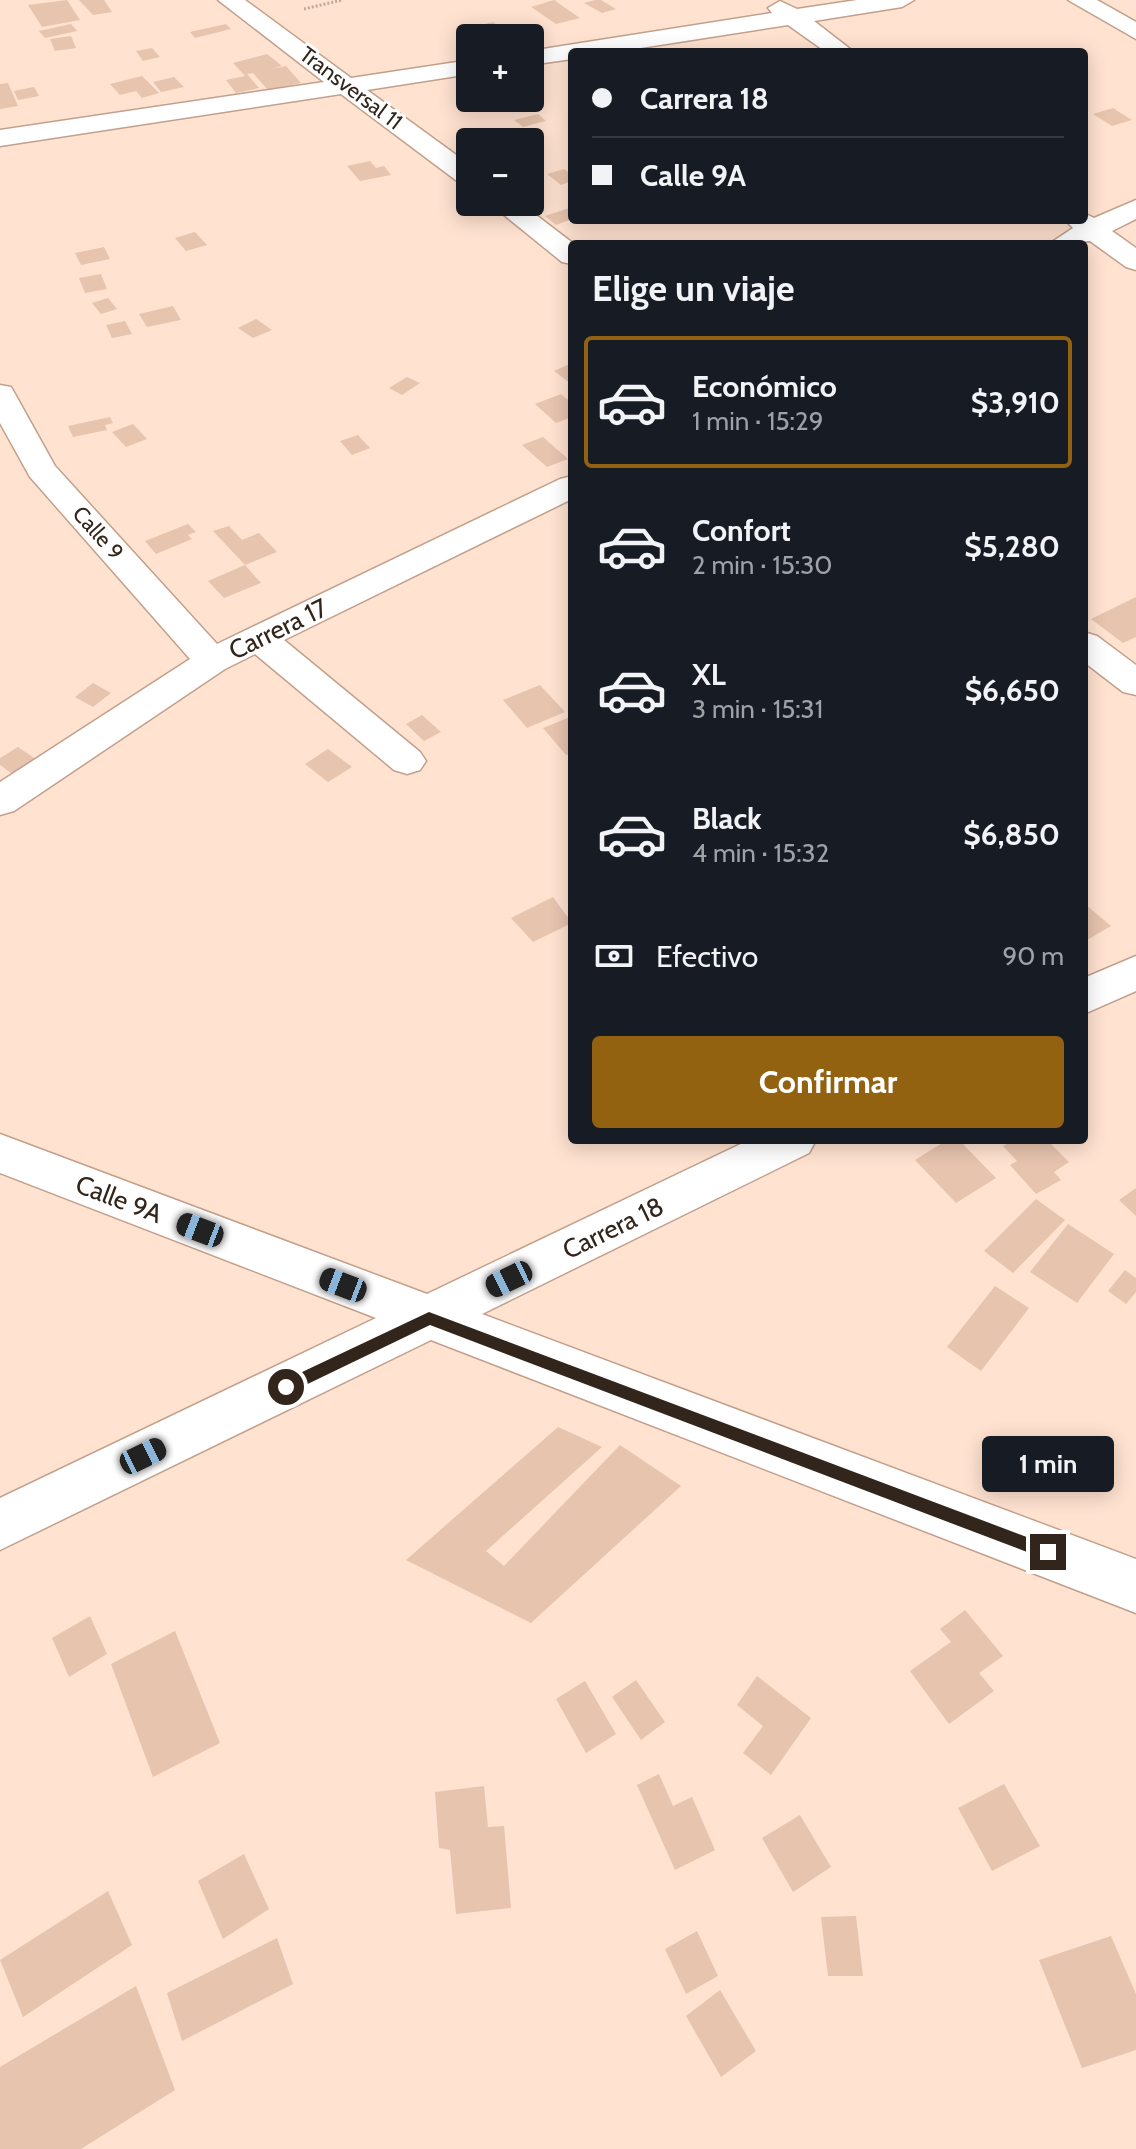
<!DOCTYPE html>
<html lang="es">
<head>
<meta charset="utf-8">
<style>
  :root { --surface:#171b24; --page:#242831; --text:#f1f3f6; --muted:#9ea1a6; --line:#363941; --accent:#926211 }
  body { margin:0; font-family:Cabin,sans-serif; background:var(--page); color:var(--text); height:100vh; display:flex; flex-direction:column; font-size:30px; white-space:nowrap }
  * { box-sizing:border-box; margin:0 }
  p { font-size:26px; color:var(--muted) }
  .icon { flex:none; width:44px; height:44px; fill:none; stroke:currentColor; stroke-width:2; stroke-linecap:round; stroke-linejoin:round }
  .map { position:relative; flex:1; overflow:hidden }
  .side { position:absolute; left:568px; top:240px; width:520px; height:904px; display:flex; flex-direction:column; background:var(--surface); border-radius:8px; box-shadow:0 4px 20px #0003 }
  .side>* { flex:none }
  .banner { position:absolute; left:568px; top:48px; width:520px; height:176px; border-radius:8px; box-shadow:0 4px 20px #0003; display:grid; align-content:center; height:176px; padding:0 24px; background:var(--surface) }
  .controls { position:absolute; left:456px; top:24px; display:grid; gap:16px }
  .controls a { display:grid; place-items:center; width:88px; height:88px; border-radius:8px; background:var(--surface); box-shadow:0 4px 20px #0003; font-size:40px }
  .end { position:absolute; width:36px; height:36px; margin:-18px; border:10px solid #32251c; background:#fff; box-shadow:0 0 0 4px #fff }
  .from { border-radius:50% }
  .bubble { position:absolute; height:56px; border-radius:8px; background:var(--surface); box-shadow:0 4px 20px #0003; font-size:26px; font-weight:800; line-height:56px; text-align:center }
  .car { position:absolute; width:24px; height:48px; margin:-24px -12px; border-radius:10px; box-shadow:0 0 6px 2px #0007; background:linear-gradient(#222 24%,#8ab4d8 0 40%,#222 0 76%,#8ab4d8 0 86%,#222 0) }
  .banner b { display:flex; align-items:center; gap:28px; height:76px; font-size:30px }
  .banner b+b { border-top:2px solid var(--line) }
  .banner i { width:20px; height:20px; background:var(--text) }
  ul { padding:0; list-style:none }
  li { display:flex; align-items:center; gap:24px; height:132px; margin:0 16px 12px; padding:0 8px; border:4px solid transparent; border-radius:8px }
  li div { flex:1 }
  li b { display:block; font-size:30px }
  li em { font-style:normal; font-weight:800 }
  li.on { border-color:var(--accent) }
  li>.icon { width:72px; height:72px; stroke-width:1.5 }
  h2 { padding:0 24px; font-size:36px; line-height:96px }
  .pay { display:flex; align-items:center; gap:20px; height:88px; padding:0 24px; font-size:30px }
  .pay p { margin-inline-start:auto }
  .action { display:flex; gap:16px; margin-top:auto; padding:16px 24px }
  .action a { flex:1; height:92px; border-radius:8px; background:var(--accent); color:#fff; font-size:32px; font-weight:800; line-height:92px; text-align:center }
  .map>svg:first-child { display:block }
  .building { fill:#e7c4ae }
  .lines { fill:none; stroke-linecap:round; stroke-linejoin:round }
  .minor-casing { stroke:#c2a08b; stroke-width:3 }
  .path { stroke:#c0a899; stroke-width:3; stroke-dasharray:2 2; stroke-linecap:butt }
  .minor { fill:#fff; fill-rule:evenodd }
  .route { fill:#32251c }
  .labels { text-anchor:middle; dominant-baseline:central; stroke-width:6; stroke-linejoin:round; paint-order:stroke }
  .far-street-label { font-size:22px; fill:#32251c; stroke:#fff }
  .street-label { font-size:26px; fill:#32251c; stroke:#fff }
</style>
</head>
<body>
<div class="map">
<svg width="1136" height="2149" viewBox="0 0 1136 2149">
  <rect width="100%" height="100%" fill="#ffe2d0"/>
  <path class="building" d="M67 0 80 20 42 27 28 5Z
    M79 0H104L112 12 93 15Z
    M554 0 580 18 556 24 531 7Z
    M595 0H601L616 9 602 13 584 3Z
    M493 22 509 33 494 37 477 26Z
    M71 24 77 31 45 38 39 31Z
    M226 24 231 29 195 38 190 32Z
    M71 36 76 48 55 51 50 39Z
    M152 48 160 57 143 61 136 51Z
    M267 54 282 66 268 70 286 66 301 83 268 90 253 73 247 74 259 88 236 93 226 80 245 76 233 63Z
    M142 76 159 93 142 98 136 91 120 95 110 84Z
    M174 77 184 87 161 92 153 82Z
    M8 83 18 106 0 109V84Z
    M34 87 39 96 18 100 14 91Z
    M1113 108 1132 120 1112 126 1093 114Z
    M538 114 546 121 523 127 514 120Z
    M370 161 376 168 384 166 391 175 360 181 347 166Z
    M564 169 572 175V181L561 185 547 174Z
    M572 207V219L556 225 545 216Z
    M195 232 207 245 186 251 175 238Z
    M104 247 110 259 81 265 75 253Z
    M101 274 107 289 85 293 79 278Z
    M108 298 117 309 101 314 92 303Z
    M173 306 181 320 147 327 139 314Z
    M256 319 272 330 253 338 238 328Z
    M125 321 132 334 112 338 106 325Z
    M572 363V382L570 383 554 371Z
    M407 377 420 383 402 395 389 388Z
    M561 394 572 403V417L556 423 535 404Z
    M110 417 113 423 105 425 107 430 73 437 68 426Z
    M133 424 147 439 126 447 112 432Z
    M358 435 370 448 352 455 340 441Z
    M543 437 568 459 547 467 522 445Z
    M188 524 196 532 188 535 192 539 156 554 145 541Z
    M229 526 242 540 259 533 277 552 245 565 213 531Z
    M245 565 261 583 224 598 208 581Z
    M1136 597V637L1123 643 1091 619Z
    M93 683 111 693 93 707 75 697Z
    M540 685 565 712 527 728 503 700Z
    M422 715 441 732 424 741 406 724Z
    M570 717 572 753 566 755 543 728Z
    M18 747 37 760 14 775 0 765V758Z
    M328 749 352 767 328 782 305 764Z
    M553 897 572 923 533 942 511 918Z
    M1084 903 1111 926 1087 940 1084 937Z
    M947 1140H959L996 1178 956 1203 915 1160Z
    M1014 1140H1047L1069 1162 1054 1172 1061 1180 1036 1194 1010 1165 1017 1161 1003 1146Z
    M1136 1188V1216L1119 1200Z
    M1036 1199 1065 1220 1013 1273 984 1251Z
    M1068 1224 1114 1254 1077 1303 1030 1272Z
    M1125 1270 1136 1278V1292L1126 1304 1108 1291Z
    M995 1286 1029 1308 981 1371 947 1347Z
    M558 1427 602 1447 486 1551 504 1566 620 1445 681 1486 531 1623 406 1560Z
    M965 1610 1003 1656 979 1673 994 1691 949 1724 910 1671 951 1642 940 1629Z
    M90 1616 107 1654 69 1677 52 1638Z
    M175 1631 220 1743 153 1777 111 1664Z
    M757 1676 811 1718 771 1775 743 1753 763 1726 737 1705Z
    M636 1680 665 1722 641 1740 612 1697Z
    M585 1681 616 1734 586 1753 556 1699Z
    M659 1774 673 1806 692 1797 715 1850 675 1870 637 1785Z
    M1004 1784 1040 1846 992 1871 958 1808Z
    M484 1786 488 1827 504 1826 511 1908 456 1914 450 1850 439 1848 435 1792Z
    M800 1815 831 1867 793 1892 762 1838Z
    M244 1854 269 1909 223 1939 198 1881Z
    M108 1891 132 1945 23 2017 0 1960Z
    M856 1916 863 1976H828L821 1917Z
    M697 1931 718 1976 686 1994 665 1949Z
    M1111 1936 1136 1994V2050L1082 2068 1039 1960Z
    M277 1938 293 1984 182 2041 167 1993Z
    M136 1986 175 2090 81 2149H0V2067Z
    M720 1990 756 2051 721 2077 686 2016Z"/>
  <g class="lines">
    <g class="minor-casing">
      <path id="minor" d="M218 0H245L351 78 470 60V74L367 90 470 165V186L461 184 341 94 0 146V130L324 82Z
        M857 0H914L902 7 814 21 854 52H826L788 25 615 52H572V59L530 65V51L772 13 768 8 780 1 797 9Z
        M1068 0H1097L1136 22V39Z
        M1136 200V219L1112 231 1136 248V270L1126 267 1090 241 1049 244 1073 228 1065 220H1084V213L1094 218Z
        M488 202H519L574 244 572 264 562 262Z
        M0 385 11 387 15 394 55 466 217 644 560 479 572 476V499L284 640 420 752 426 761 420 770 407 774 394 770 255 654 225 669 14 811 0 815V782L190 659 30 477 0 423Z
        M1084 632 1097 636 1136 665V695L1123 692 1084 662Z
        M1136 956V991L1084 1014V978Z
        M0 1134 427 1294 749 1140H816L809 1153 482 1314 1136 1559V1613L431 1340 0 1550V1498L376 1318 0 1173Z"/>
    </g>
    <path class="path" d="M304 9 342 0"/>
    <use href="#minor" class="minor"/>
  </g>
  <path class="route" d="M429 1312 1048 1545 1055 1552 1048 1560 430 1325 291 1392H281V1382Z"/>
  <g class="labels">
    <g class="far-street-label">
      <text transform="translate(351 88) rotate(37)">Transversal 11</text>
      <text transform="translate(98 533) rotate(48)">Calle 9</text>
    </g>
    <g class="street-label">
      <text transform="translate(278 629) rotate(-26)">Carrera 17</text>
      <text transform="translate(119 1199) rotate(21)">Calle 9A</text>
      <text transform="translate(613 1228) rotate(-26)">Carrera 18</text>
    </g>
  </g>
</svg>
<div class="controls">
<a>+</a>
<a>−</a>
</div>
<i class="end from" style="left:286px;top:1387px"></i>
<i class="end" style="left:1048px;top:1552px"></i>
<div class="bubble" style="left:982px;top:1436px;width:132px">1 min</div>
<i class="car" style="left:200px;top:1230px;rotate:291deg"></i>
<i class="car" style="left:509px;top:1279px;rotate:244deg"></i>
<i class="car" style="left:343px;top:1285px;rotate:291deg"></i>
<i class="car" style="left:143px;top:1456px;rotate:64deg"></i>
<div class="banner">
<b><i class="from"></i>Carrera 18</b>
<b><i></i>Calle 9A</b>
</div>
<section class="side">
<h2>Elige un viaje</h2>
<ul>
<li class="on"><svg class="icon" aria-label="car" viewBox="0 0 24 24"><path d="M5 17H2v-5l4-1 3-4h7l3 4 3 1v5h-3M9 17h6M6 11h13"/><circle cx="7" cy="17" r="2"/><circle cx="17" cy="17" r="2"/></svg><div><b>Económico</b><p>1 min · 15:29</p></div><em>$3,910</em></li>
<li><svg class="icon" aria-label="car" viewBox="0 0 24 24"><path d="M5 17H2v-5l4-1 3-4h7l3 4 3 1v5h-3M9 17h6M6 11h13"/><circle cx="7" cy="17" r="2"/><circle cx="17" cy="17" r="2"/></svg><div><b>Confort</b><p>2 min · 15:30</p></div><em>$5,280</em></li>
<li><svg class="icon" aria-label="car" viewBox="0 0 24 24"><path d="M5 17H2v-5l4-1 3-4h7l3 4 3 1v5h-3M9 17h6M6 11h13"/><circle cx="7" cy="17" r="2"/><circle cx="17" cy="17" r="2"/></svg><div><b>XL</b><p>3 min · 15:31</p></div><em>$6,650</em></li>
<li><svg class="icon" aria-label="car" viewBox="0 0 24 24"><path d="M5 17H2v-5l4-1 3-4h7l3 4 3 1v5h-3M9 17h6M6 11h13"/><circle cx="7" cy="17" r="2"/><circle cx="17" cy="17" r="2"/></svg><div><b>Black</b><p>4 min · 15:32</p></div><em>$6,850</em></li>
</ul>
<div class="pay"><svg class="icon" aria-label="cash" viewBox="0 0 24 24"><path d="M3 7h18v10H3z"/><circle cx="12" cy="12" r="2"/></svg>Efectivo<p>90 m</p></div>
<div class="action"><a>Confirmar</a></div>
</section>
</div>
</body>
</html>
